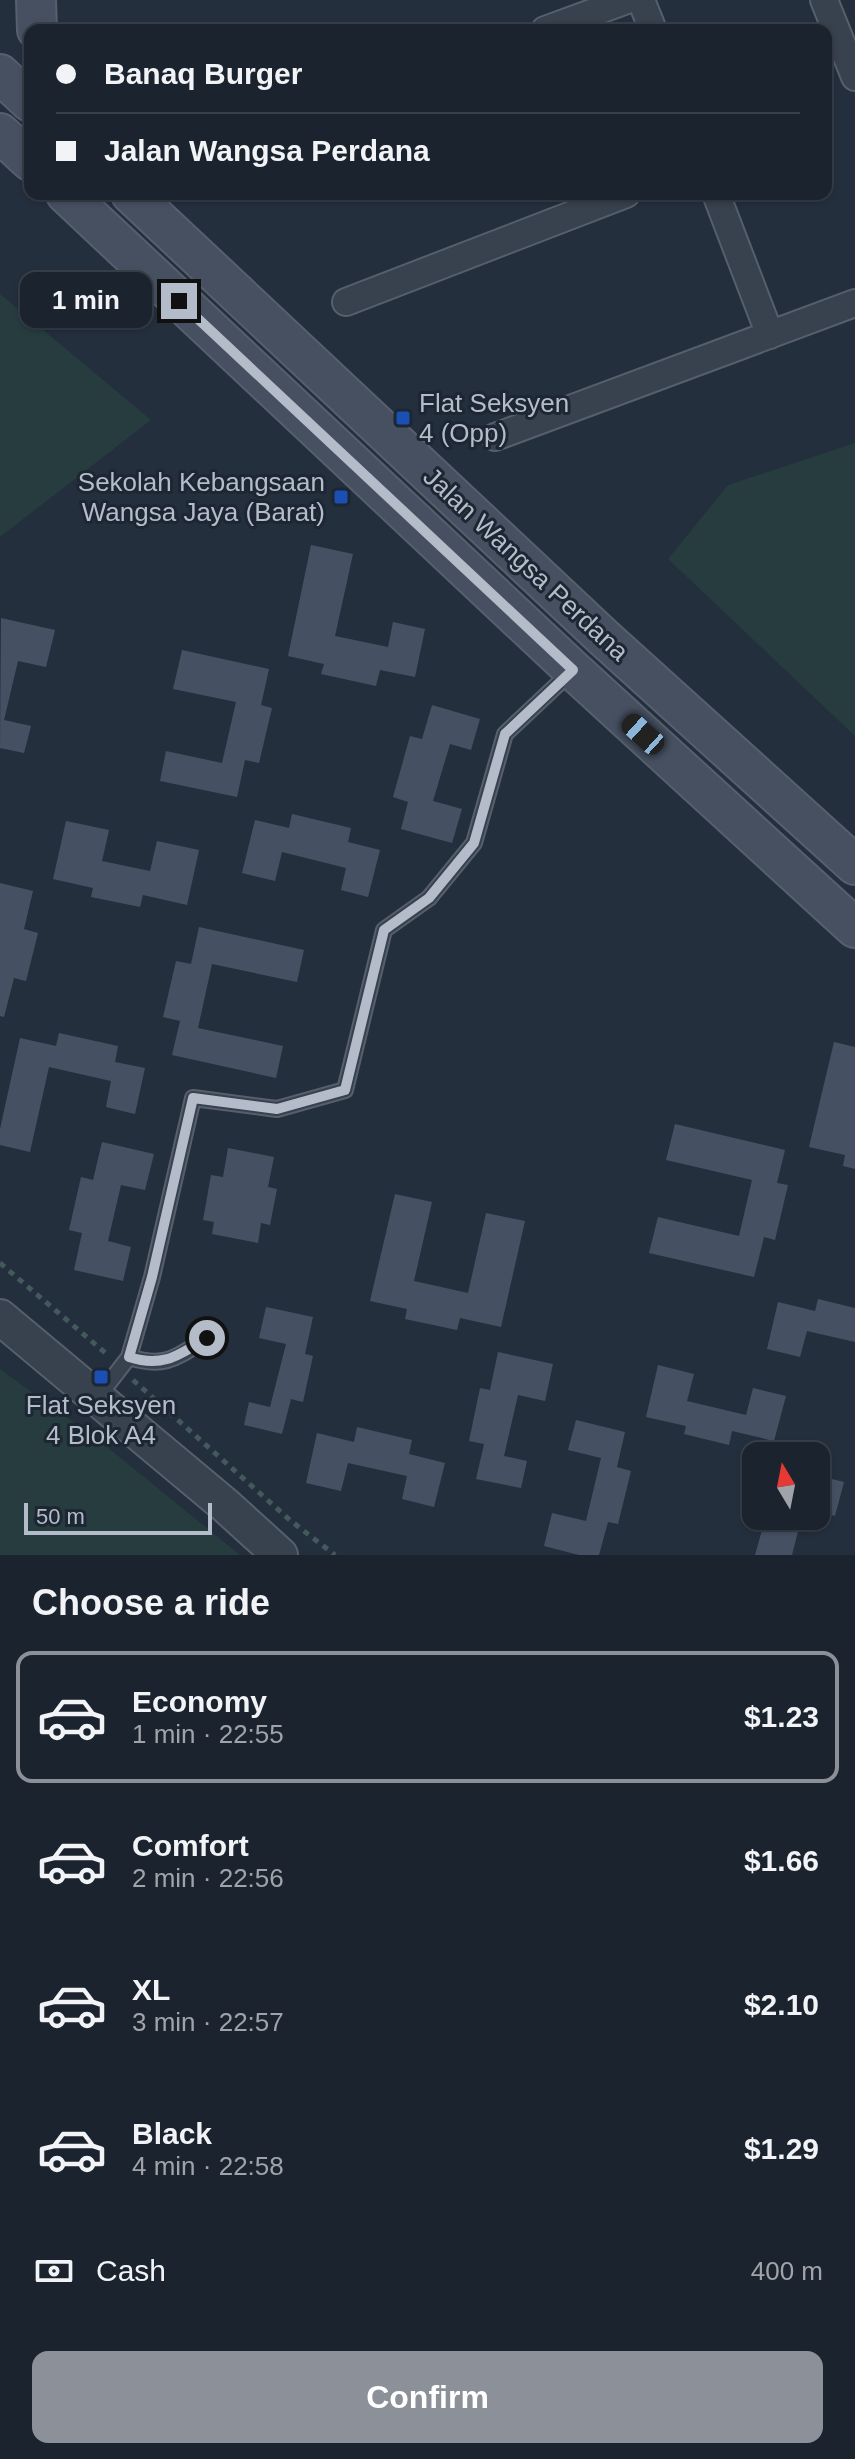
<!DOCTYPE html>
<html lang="en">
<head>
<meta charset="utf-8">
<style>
  :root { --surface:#1b232e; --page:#282f3a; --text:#f1f3f6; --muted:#a0a4aa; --line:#39404a; --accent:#8c9099 }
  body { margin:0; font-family:Helvetica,sans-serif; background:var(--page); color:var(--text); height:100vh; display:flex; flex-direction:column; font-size:30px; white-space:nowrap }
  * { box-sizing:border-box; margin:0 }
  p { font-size:26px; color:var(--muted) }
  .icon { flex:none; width:44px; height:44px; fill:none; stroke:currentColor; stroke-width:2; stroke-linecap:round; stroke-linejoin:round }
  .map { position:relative; height:1555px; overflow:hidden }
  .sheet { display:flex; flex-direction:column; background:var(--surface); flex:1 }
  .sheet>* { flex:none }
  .guide { position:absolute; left:24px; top:24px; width:808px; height:176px; border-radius:16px; box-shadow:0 2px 6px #0004,0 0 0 2px var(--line); display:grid; align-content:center; height:176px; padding:0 32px; background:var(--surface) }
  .needle { width:52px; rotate:350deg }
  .fabs { position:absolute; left:742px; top:1442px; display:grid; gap:16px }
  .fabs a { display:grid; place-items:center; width:88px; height:88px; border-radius:16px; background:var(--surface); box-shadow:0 2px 6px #0004,0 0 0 2px var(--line); font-size:40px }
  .scale { position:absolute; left:24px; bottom:20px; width:188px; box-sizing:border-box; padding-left:8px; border:4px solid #b4bcc9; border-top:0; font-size:22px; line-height:28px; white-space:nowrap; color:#b4bcc9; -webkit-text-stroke:6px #1d2633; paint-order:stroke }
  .end { position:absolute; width:36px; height:36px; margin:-18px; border:10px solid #b4bcc9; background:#111; box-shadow:0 0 0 4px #111 }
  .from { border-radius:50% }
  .bubble { position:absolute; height:56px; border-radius:16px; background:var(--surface); box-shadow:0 2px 6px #0004,0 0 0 2px var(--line); font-size:26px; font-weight:700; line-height:56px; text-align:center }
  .car { position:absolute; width:24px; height:48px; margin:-24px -12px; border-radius:10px; box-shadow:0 0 6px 2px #0007; background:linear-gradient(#222 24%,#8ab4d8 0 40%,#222 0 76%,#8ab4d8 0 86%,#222 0) }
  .guide b { display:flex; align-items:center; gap:28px; height:76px; font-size:30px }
  .guide b+b { border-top:2px solid var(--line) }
  .guide i { width:20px; height:20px; background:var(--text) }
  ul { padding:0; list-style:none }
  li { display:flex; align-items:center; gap:24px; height:132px; margin:0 16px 12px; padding:0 16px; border:4px solid transparent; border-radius:16px }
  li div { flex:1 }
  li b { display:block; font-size:30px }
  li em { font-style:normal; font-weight:700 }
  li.current { border-color:var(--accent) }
  li>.icon { width:72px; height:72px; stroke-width:1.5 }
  h2 { padding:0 32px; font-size:36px; line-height:96px }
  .pay { display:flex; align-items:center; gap:20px; height:88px; padding:0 32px; font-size:30px }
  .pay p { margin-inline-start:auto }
  .action { display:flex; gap:16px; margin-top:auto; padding:16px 32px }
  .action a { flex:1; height:92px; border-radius:16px; background:var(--accent); color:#fff; font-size:32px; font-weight:700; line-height:92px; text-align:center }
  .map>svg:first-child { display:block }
  .green { fill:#263c3f }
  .building { fill:#455162 }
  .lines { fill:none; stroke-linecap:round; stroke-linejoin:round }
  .service-casing { stroke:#565f6c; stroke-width:18 }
  .minor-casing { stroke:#565f6c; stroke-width:30 }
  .tertiary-casing { stroke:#565f6c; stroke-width:38 }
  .secondary-casing { stroke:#565f6c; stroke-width:42 }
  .path { stroke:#44595c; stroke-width:5; stroke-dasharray:6 6; stroke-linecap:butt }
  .service { stroke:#38414e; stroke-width:14 }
  .minor { stroke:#38414e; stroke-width:26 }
  .tertiary { stroke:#38414e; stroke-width:34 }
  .secondary { stroke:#465061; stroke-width:38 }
  .route { stroke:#b4bcc9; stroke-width:10 }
  .transit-dot { fill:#1a4fb4; stroke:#1d2633; stroke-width:3 }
  .labels { text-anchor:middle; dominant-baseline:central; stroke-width:6; stroke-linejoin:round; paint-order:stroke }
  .poi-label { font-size:26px; fill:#b4bcc9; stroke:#1d2633; text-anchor:start }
  .street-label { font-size:26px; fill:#b4bcc9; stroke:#1d2633 }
</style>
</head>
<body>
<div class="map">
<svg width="855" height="1555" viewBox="0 0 855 1555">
  <rect width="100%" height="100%" fill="#242f3e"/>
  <path class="green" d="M0 294 151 420 0 537Z
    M855 443V736L668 559 728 485Z
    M0 1369 101 1442 240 1555H0Z"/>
  <path class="building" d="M311 545 353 554 335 636 388 647 393 622 425 629 415 677 380 670 376 686 321 674 324 664 288 656Z
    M1 618 55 630 46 667 18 661 4 720 31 726 24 753 0 748Z
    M182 650 269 669 261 705 272 708 259 763 245 760 237 797 160 781 166 751 222 763 236 702 173 689Z
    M432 705 480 719 471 750 450 744 433 801 462 809 452 843 401 829 408 802 393 797 410 736 422 739Z
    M292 814 351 828 348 842 380 850 368 897 341 890 346 868 282 852 275 881 242 873 255 820 289 828Z
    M66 821 109 830 102 861 150 871 157 841 199 850 187 905 143 895 140 907 91 897 93 888 53 879Z
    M0 883 33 891 24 929 38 933 26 981 14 978 4 1017 0 1016Z
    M199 927 304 950 297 982 212 964 198 1028 283 1046 276 1078 172 1055 180 1021 163 1017 176 961 191 964Z
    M59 1033 118 1046 115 1062 145 1068 135 1114 106 1107 111 1081 49 1067 30 1152 0 1145V1129L20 1038 56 1046Z
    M834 1042 855 1047V1169L843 1166 845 1155 809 1147Z
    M675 1124 785 1150 777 1183 788 1185 775 1240 764 1237 754 1277 649 1253 658 1217 739 1236 752 1180 666 1160Z
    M102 1142 154 1154 145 1190 121 1185 108 1241 131 1247 123 1281 74 1270 82 1233 69 1230 81 1177 93 1180Z
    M228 1148 274 1157 268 1187 277 1189 270 1225 261 1223 258 1243 212 1234 214 1222 203 1220 211 1175 223 1177Z
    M395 1194 432 1202 414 1281 468 1293 486 1213 525 1221 501 1327 460 1318 457 1330 405 1319 407 1309 370 1301Z
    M818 1299 855 1308V1342L807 1331 800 1357 767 1349 778 1302 815 1311Z
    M266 1307 313 1317 305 1354 313 1356 303 1402 291 1399 282 1434 244 1425 249 1402 270 1407 286 1344 259 1338Z
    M498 1352 553 1364 545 1401 518 1395 504 1456 527 1461 521 1488 476 1479 484 1444 469 1441 480 1388 490 1390Z
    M658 1365 694 1374 687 1401 746 1415 753 1388 786 1396 774 1441 732 1431 729 1445 684 1434 686 1426 646 1417Z
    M576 1420 625 1432 617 1467 631 1471 618 1524 608 1522 599 1555H579L544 1546 552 1513 586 1521 601 1458 568 1450Z
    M357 1427 412 1440 409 1454 445 1463 434 1507 402 1499 407 1476 348 1463 341 1491 306 1483 317 1433 354 1442Z
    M816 1475 844 1482 835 1516 816 1511Z
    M766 1516H802L792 1555H755Z"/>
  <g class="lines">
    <g class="service-casing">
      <path id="service" d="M129 1357C166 1369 177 1357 207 1338
        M98 1397 129 1357 152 1277 193 1098 277 1109 345 1090 384 930 429 898 474 843 505 734 573 670"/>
    </g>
    <g class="minor-casing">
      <path id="minor" d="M641 0 653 30
        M824 0 855 77
        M545 30 627 0
        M716 194 770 335
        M346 302 626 194
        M495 437 855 303"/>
    </g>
    <g class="tertiary-casing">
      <path id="tertiary" d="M0 1317 225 1505 280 1555"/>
    </g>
    <g class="secondary-casing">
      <path id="secondary" d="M36 0 37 30
        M0 74 30 102
        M0 133 30 161
        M66 194 573 670 855 928
        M131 194 603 637 855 865"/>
    </g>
    <path class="path" d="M0 1263 109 1356
      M133 1380 291 1521 335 1555"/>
    <use href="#service" class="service"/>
    <use href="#minor" class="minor"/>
    <use href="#tertiary" class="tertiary"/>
    <use href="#secondary" class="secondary"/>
  </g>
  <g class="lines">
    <path class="route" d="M179 301 573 670 505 734 474 843 429 898 384 930 345 1090 277 1109 193 1098 152 1277 129 1357C163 1368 179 1355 207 1338"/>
  </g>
  <g class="transit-dot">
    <rect x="395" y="410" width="16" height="16" rx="4"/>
    <rect x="333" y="489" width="16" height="16" rx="4"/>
    <rect x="93" y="1369" width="16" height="16" rx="4"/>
  </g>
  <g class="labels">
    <g class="poi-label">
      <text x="419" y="403">Flat Seksyen<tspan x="419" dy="30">4 (Opp)</tspan></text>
      <text x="325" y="482" text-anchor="end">Sekolah Kebangsaan<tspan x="325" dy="30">Wangsa Jaya (Barat)</tspan></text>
      <text x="101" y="1405" text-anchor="middle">Flat Seksyen<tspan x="101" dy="30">4 Blok A4</tspan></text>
    </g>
    <g class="street-label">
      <text transform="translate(526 564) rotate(43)">Jalan Wangsa Perdana</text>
    </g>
  </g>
</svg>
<div class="fabs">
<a><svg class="needle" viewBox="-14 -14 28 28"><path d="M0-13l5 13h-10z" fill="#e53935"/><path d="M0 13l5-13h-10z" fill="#a0a4aa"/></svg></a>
</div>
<div class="scale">50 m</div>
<i class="end from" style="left:207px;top:1338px"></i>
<i class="end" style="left:179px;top:301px"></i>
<div class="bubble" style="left:20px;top:272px;width:132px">1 min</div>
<i class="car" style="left:643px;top:734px;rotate:312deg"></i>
<div class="guide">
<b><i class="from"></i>Banaq Burger</b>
<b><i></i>Jalan Wangsa Perdana</b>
</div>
</div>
<section class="sheet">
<h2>Choose a ride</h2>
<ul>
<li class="current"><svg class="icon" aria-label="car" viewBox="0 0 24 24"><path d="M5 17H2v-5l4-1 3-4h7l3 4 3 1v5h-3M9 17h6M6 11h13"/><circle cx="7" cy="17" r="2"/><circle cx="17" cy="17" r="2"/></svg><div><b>Economy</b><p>1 min · 22:55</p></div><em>$1.23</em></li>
<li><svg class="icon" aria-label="car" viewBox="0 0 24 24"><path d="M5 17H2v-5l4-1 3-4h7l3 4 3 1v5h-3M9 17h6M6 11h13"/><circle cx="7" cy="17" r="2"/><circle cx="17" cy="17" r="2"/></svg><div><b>Comfort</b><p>2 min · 22:56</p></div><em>$1.66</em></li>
<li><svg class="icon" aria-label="car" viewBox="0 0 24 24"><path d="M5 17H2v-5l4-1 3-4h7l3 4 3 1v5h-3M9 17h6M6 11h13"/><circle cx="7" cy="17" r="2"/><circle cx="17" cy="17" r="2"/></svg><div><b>XL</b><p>3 min · 22:57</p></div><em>$2.10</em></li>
<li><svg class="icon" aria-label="car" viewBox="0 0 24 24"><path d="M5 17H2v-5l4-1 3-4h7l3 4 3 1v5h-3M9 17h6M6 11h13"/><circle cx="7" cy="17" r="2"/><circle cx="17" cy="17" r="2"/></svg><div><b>Black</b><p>4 min · 22:58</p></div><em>$1.29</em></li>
</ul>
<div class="pay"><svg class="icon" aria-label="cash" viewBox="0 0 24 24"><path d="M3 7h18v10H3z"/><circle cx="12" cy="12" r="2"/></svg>Cash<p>400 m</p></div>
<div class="action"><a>Confirm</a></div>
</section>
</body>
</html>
